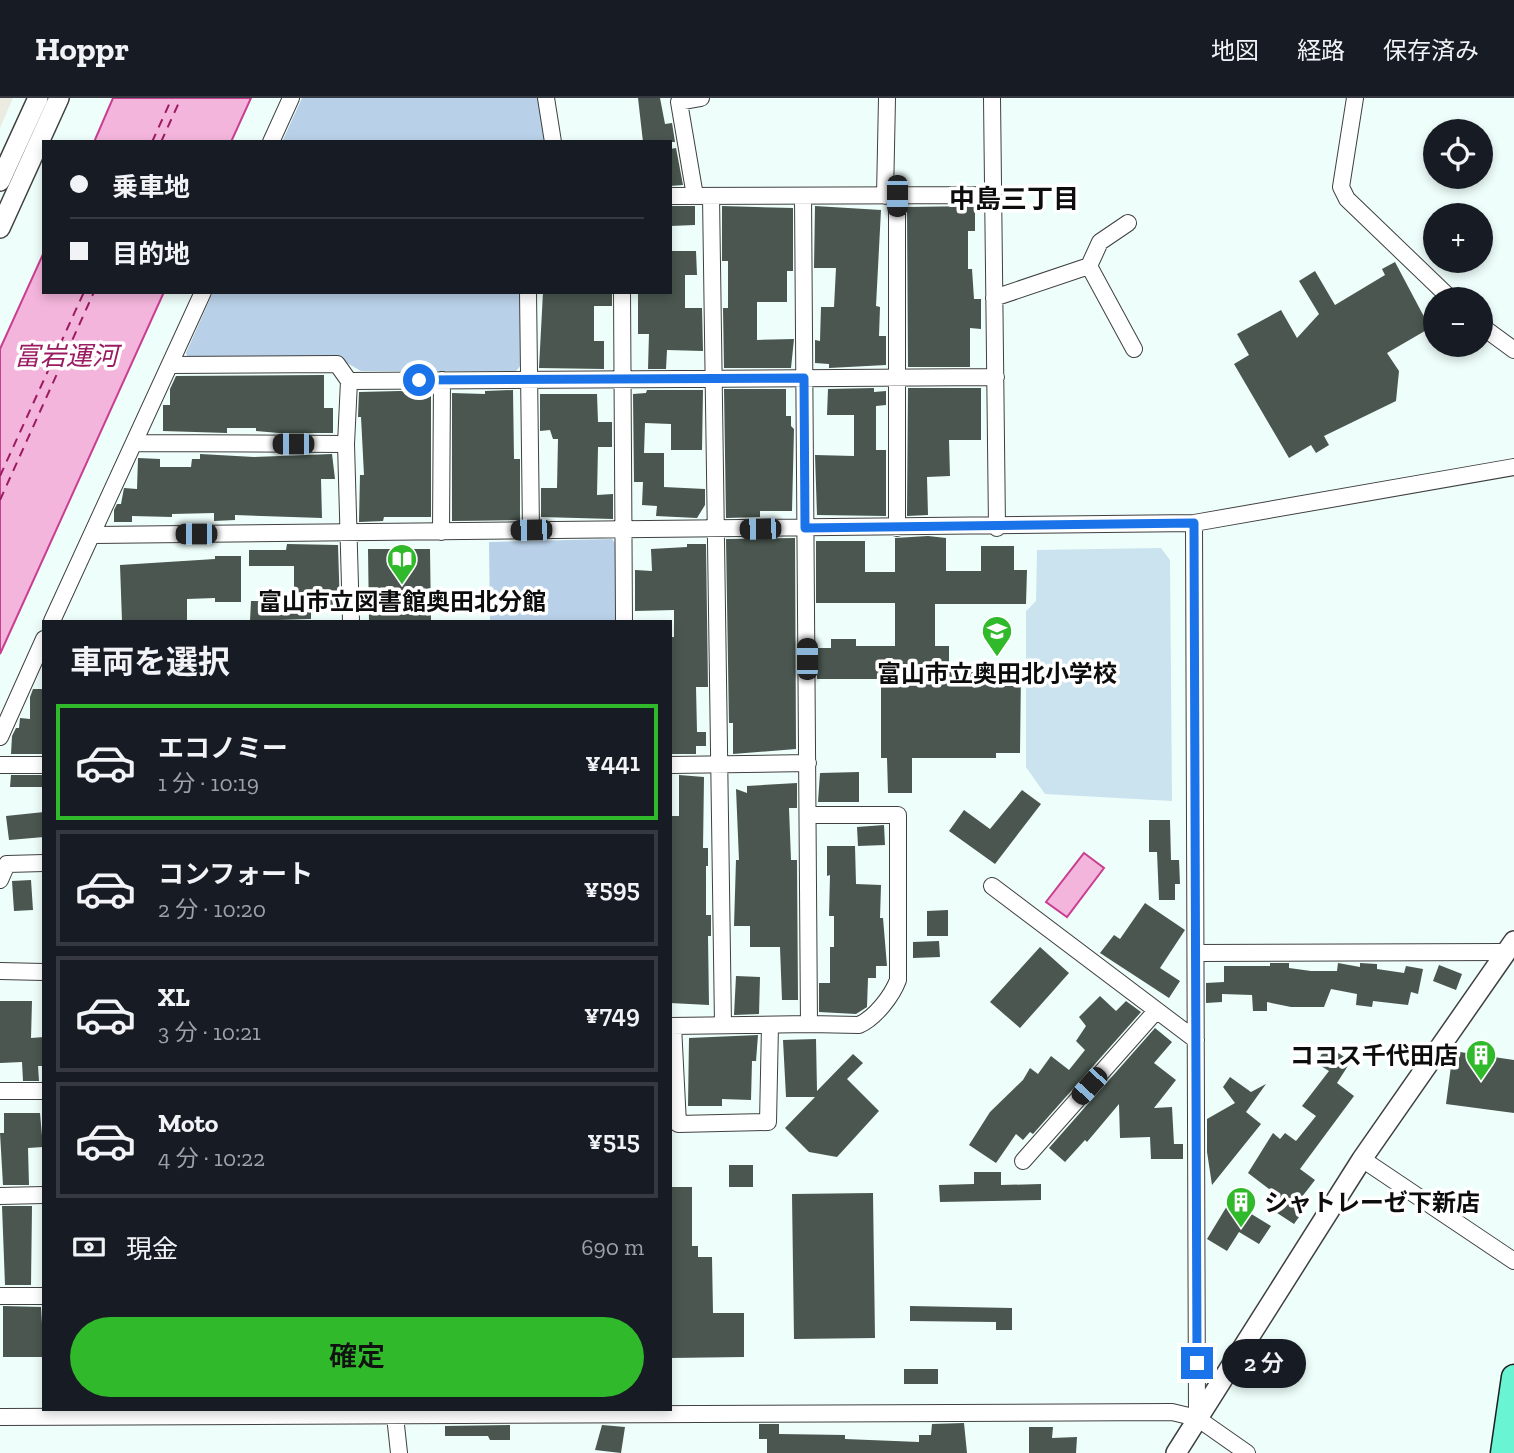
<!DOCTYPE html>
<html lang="ja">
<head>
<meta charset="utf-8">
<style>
  :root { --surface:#171b24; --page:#242831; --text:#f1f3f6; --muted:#9ea1a6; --line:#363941; --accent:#30b92a }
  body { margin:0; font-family:"Zilla Slab","Noto Sans JP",serif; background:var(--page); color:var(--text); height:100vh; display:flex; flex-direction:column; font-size:26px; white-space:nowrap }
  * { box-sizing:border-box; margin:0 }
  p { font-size:23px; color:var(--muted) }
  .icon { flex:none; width:38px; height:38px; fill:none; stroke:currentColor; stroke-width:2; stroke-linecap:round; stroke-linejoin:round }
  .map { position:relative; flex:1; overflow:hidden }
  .sheet { position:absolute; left:42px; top:522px; width:630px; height:791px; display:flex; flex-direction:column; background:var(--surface); border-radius:0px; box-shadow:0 4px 10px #0003 }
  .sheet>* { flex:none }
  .guide { position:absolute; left:42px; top:42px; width:630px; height:154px; border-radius:0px; box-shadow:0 4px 10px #0003; display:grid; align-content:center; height:154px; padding:0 28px; background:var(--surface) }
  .buttons { position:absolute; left:1423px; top:21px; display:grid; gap:14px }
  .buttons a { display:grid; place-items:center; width:70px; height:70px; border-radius:50%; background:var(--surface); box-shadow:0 4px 10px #0003; font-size:35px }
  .end { position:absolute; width:32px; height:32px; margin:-16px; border:9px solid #1a73e8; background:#fff; box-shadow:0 0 0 4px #fff }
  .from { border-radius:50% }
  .bubble { position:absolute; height:49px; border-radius:24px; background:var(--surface); box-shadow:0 4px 10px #0003; font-size:23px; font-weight:600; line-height:49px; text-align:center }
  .car { position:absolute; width:21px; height:42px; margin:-21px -10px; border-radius:9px; box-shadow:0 0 5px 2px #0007; background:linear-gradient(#222 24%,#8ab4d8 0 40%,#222 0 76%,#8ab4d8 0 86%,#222 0) }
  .guide b { display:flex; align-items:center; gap:24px; height:66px; font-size:26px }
  .guide b+b { border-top:2px solid var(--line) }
  .guide i { width:18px; height:18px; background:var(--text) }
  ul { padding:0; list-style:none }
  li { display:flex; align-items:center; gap:21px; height:116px; margin:0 14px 10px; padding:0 14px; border:4px solid var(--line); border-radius:0px }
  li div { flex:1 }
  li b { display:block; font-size:26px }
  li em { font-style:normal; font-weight:600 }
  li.on { border-color:var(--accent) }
  li>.icon { width:63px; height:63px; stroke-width:1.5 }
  h2 { padding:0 28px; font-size:32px; line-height:84px }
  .pay { display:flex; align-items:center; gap:18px; height:77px; padding:0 28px; font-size:26px }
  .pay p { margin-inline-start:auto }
  .action { display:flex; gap:14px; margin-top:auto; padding:14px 28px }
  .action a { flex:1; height:80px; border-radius:42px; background:var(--accent); color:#111; font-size:28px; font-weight:600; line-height:80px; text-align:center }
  header { display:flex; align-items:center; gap:42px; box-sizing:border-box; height:98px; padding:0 35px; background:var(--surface); border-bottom:2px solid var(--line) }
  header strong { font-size:33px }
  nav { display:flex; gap:38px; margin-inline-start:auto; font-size:24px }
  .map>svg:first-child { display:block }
  .industrial { fill:#ecebe2 }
  .green { fill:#b9d1e8 }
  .pitch { fill:#cbe2ef }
  .water { fill:#f4b5dc; stroke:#c93e91; stroke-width:2 }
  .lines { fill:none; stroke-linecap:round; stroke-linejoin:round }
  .ferry { stroke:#9b1b62; stroke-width:2; stroke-dasharray:9 7; stroke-linecap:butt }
  .building { fill:#4a564f }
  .minor-casing { stroke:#404040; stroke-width:18 }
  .tertiary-casing { stroke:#404040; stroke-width:22 }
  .primary-casing { stroke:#1e1e1e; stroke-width:27 }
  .minor { stroke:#fff; stroke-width:16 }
  .tertiary { stroke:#fff; stroke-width:19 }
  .primary { stroke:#69f4d3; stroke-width:24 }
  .route { stroke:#1a73e8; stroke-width:9 }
  .labels { text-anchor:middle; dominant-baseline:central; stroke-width:7; stroke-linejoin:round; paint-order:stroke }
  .poi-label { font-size:24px; font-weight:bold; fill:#0d0d0d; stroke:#fff }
  .neighbourhood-label { font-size:26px; font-weight:bold; fill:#0d0d0d; stroke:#fff }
  .water-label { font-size:26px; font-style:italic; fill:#9b1b62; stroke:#fff }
</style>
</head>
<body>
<header>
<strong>Hoppr</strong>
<nav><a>地図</a><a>経路</a><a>保存済み</a></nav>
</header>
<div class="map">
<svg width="1514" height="1355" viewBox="0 0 1514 1355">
  <rect width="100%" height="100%" fill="#eefefb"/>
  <path class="industrial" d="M0 0H13L0 30Z"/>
  <path class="green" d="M302 0H540L548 44H282Z
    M213 194H521L522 266 516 273H361L338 260H188L186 255Z
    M612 441 616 446 615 523H490L489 444Z"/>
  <path class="pitch" d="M1161 450 1170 462 1172 703 1045 696 1026 669V513L1036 503 1037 452Z"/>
  <path class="water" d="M113 0H251L231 44H94Z
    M44 154V194H164L0 556V251Z
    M1084 755 1104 770 1067 819 1046 804Z"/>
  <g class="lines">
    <path class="ferry" d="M152 44 172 0
      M161 44 181 0
      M0 378 84 194
      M0 402 94 194"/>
  </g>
  <path class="building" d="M638 0H660L665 26 672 25 675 44H643Z
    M676 50 683 87 670 88V51Z
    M670 108H695V127L670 128Z
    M722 108 793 110V173H787V204H757V242L794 241 791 270H724L723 210H728V163H722Z
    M815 108 881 112 876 208 880 209 879 238H886V267L829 270V266L815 265V242L820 243 821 209H834L836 170H814Z
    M975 108V133H968V171H972L974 201H981V231L970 230V269H908L907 109Z
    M670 153H696L697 177H685V210H702L703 253 667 252 666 271H648L649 236H638V194H670Z
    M1395 164 1430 230 1387 255 1399 273 1396 303 1324 338 1329 347 1316 355 1311 347 1289 360 1234 266 1249 257 1237 236 1281 212 1297 240 1319 216 1299 183 1315 173 1335 207 1385 177 1382 171Z
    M543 194H612V208H594V243H604V271L539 270Z
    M324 277V310H333V335H279L256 333V330H227V335L163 333V307H170V291L176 278Z
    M874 290V294L886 293V307L876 308V352H886V418L817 417 815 357 854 358V317H827L828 291Z
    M908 290H981V342H949L950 378 927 379 928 417 907 418Z
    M724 291H786V318H791V328L794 331 792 413H760V419L726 420Z
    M513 292 514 361H520V422L452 423V295L485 296V293Z
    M647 292H703L702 352H671V326L645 325 644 355H664V389L705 391V407L697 420 656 418 657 408 642 407 643 384H634L633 296 646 295Z
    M400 293 431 295V419H384L383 423 359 424 360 377H364L361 319H358L359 294Z
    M540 296H597L598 324H612V349H598L597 397 613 396V421L541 419V390H557L558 341H553L550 332 540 333Z
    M200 356 254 359 332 356 335 381H321L322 420 235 417V422L214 423V415L172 416V419L132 418V424H114V412L117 406H121L124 390 137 391 138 360 160 361V369H191L192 361H200Z
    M928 438 946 440V473H981V448H1014V472H1027L1026 506H935V548H949V572H1021L1020 655H996V660H912V695H888L887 660H881V581H817V550H831V541H856V548H895V505H816V443H865V474H895V440Z
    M795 440 796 651 733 656V625H729L726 441Z
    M287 446 338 447 340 512 311 513V521L250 523 251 503 294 504V468H249V452H286Z
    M687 446H706L708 589H696L697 634H706V648H696V656H670V539H674V512L635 513V472L652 473 651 451 687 449Z
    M368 451H430L431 523H369Z
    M215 458H241V504H215V500L187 501V523H122L120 467 215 461Z
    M33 591H44V656H11L12 638 16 630H19L20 620 30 621V599Z
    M859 674V704H818L820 675Z
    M11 677H44V689H10Z
    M679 677 704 679 703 750H708V768H706V817H711V838H708L709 907 670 905V718H679Z
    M797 685V710H789L791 762H797L798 902H782L780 849H750V828H734L736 762H739L736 691 747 695V688Z
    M1022 692 1041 706 995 766 949 733 964 712 990 731Z
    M44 714V739L9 742 6 718Z
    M1149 722H1170L1171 762H1179L1180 786H1175V802H1159L1157 754H1149Z
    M884 727 885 747 858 748 857 729Z
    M827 748H855L856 786 881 787 880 820H883L887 868H876V880H868L867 909 856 916 819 914V885H830V849H834V818H829L830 777 827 778Z
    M31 782 33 812 14 813 12 783Z
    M1145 805 1185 832 1160 870 1180 883 1169 900 1100 855 1114 837 1120 841Z
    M948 812V838H927V813Z
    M939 843 940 859 913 860V844Z
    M1040 849 1069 875 1020 930 990 904Z
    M1270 865H1289V870L1311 873H1337L1338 865 1360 869V865L1377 866V871L1404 875 1406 868 1423 871 1418 896 1411 894 1408 907 1373 903 1372 909 1356 907 1357 896 1331 891 1324 909H1291L1267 904V913H1253L1252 897 1222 896V904L1206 905V885L1224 884V868H1270Z
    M1439 867 1462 876 1456 892 1433 883Z
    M736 878 760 879 759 916 734 917Z
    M1100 898 1116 913 1126 903 1141 914 1033 1036 1030 1034 1023 1042 1016 1036 996 1065 969 1047 990 1014 1023 982 1030 970 1038 976 1051 958 1069 972 1085 952 1076 943 1086 928 1079 919Z
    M0 903H32L31 940 44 939V968H38L39 983H23L22 964 0 965Z
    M1155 930 1172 944 1154 965 1176 982 1154 1010 1172 1009 1174 1046H1183V1061H1151L1150 1039 1120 1040 1119 1006 1087 1044 1085 1042 1065 1064 1049 1050Z
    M758 937 756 963H752L751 1002 722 1001V1008H688L689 940Z
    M816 941 817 993 853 956 863 965 847 981 879 1013 837 1059 809 1054 785 1030 815 999H786L783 942Z
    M1327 948 1351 963 1337 985 1354 998 1300 1071 1315 1082 1301 1100 1309 1105 1294 1126 1274 1113 1282 1101 1248 1075 1273 1035 1280 1041 1285 1035 1296 1043 1316 1018 1302 1008 1329 973 1316 965Z
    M1453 953 1514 962V1015L1446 1006Z
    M1230 979 1251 994 1266 986 1246 1014 1261 1026 1212 1087 1207 1054V1021L1235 1005 1223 989Z
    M4 1015H40L43 1049 28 1050 29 1087H3L0 1035H4Z
    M729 1067H753V1089H729Z
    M974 1074H1001V1087L1041 1086V1102L940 1104 939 1087 974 1086Z
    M670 1089H692V1148H698V1159H712L713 1215H744V1259L670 1260Z
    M873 1095 875 1240 794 1241 792 1096Z
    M1230 1103 1271 1128 1259 1146 1239 1134 1227 1153 1207 1141Z
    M2 1108H32L31 1187H5Z
    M3 1208 41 1209 44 1259H3Z
    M910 1208 1012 1210V1232H996V1224L910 1223Z
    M904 1271H938V1286H904Z
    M964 1325 967 1355H767V1341H759V1326H779V1336L845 1337V1341L919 1344V1337H931L932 1326Z
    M510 1327V1342H490L488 1338H445V1328Z
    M602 1327 625 1329 621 1355 595 1352Z
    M1029 1329H1053L1052 1340 1077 1339 1076 1355H1029Z"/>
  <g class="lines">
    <g class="minor-casing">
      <path id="minor" d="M546 0 553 44
        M992 0 997 430
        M1355 0 1341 89 1347 101 1451 201
        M271 44 291 0
        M670 98 993 97
        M695 98 679 4 701 0
        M711 98 723 927
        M885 98 887 0
        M897 98V430
        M1089 168 1100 144 1128 125
        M528 194 531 432
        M622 194 624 523
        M994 200 1089 168 1134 251
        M1480 227 1514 252
        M170 267 337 266 349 283 346 346 351 523
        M349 283 996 279
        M134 345 346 346
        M1194 425 1197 1320
        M441 434 442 282
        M94 437 1194 425 1514 369
        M52 523 203 194
        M0 639 44 541
        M0 667H44
        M670 667 808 665
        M808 717H898V882C892 898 875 920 859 927L809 926
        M0 782 7 766 44 765
        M992 788 1196 942
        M1196 855 1505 854
        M0 873 44 874
        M670 928 809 926 803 99
        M673 928 678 1026 768 1024 770 927
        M0 993H44
        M1362 1061 1514 1163
        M1023 1063 1156 913
        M0 1098 44 1097
        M0 1198H44
        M395 1318 399 1355
        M0 1319 1172 1314 1197 1320 1247 1355"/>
    </g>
    <g class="tertiary-casing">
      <path id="tertiary" d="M0 83 38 0
        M0 130 59 0
        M1176 1355 1362 1061 1514 843"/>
    </g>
    <g class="primary-casing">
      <path id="primary" d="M1503 1355 1514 1279"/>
    </g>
    <use href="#minor" class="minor"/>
    <use href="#tertiary" class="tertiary"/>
    <use href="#primary" class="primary"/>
  </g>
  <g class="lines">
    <path class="route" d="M419 282 804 280 805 430 1194 425 1197 1265"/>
  </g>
  <defs>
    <g id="library-pin" transform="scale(1.575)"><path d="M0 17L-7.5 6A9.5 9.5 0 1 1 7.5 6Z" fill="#30b92a" stroke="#fff"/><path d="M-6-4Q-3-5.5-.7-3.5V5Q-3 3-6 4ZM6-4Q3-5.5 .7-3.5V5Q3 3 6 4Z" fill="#fff"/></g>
    <g id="school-pin" transform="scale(1.575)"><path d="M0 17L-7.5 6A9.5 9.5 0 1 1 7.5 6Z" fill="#30b92a" stroke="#fff"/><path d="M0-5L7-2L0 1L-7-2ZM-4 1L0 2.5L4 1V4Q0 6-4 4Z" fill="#fff"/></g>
    <g id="building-pin" transform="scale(1.575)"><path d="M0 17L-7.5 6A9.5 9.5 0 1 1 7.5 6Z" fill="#30b92a" stroke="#fff"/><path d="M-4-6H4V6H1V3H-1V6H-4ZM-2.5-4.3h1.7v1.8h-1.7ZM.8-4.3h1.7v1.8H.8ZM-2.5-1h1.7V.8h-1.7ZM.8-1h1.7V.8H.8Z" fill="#fff"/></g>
  </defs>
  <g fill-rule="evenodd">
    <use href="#library-pin" x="402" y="461"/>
    <use href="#school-pin" x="997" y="533"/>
    <use href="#building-pin" x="1481" y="957"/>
    <use href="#building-pin" x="1241" y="1104"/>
  </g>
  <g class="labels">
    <g class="poi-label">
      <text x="402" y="503">富山市立図書館奥田北分館</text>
      <text x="997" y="575">富山市立奥田北小学校</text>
      <text x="1458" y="957" text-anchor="end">ココス千代田店</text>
      <text x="1264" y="1104" text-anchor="start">シャトレーゼ下新店</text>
    </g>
    <g class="neighbourhood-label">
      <text x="1014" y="101">中島三丁目</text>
    </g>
    <g class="water-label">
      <text x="66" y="258">富岩運河</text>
    </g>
  </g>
</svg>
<div class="buttons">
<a><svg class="icon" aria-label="locate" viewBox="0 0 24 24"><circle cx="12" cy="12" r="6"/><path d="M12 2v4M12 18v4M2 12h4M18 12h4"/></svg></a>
<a>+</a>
<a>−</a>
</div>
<i class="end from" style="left:419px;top:282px"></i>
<i class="end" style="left:1197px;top:1265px"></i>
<div class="bubble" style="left:1222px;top:1241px;width:84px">2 分</div>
<i class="car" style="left:897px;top:98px;rotate:180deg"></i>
<i class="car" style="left:293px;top:346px;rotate:270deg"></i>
<i class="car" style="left:760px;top:431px;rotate:269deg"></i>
<i class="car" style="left:531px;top:432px;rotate:269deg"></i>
<i class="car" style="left:196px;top:436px;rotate:270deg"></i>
<i class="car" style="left:807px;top:561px;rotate:0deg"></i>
<i class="car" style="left:1089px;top:988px;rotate:222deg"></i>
<div class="guide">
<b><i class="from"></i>乗車地</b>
<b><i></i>目的地</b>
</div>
<section class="sheet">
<h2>車両を選択</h2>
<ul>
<li class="on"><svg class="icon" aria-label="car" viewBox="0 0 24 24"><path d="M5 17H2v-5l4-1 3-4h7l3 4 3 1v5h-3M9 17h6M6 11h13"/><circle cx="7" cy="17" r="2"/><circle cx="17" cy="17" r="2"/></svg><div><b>エコノミー</b><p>1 分 · 10:19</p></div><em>¥441</em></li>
<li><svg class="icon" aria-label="car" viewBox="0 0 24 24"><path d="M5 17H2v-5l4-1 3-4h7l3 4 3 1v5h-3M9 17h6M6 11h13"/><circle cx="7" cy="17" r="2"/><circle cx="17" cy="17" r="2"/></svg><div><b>コンフォート</b><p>2 分 · 10:20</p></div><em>¥595</em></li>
<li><svg class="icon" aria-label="car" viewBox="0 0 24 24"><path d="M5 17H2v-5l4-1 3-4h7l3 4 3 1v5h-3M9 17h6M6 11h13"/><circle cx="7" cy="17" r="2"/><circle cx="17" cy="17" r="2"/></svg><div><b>XL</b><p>3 分 · 10:21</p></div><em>¥749</em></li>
<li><svg class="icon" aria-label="car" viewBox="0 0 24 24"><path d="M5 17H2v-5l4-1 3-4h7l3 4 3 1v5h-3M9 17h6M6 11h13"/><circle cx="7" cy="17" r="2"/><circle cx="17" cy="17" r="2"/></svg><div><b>Moto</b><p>4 分 · 10:22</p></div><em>¥515</em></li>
</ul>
<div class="pay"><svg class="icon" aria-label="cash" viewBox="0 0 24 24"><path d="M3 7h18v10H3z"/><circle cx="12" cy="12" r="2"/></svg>現金<p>690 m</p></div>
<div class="action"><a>確定</a></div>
</section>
</div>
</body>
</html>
